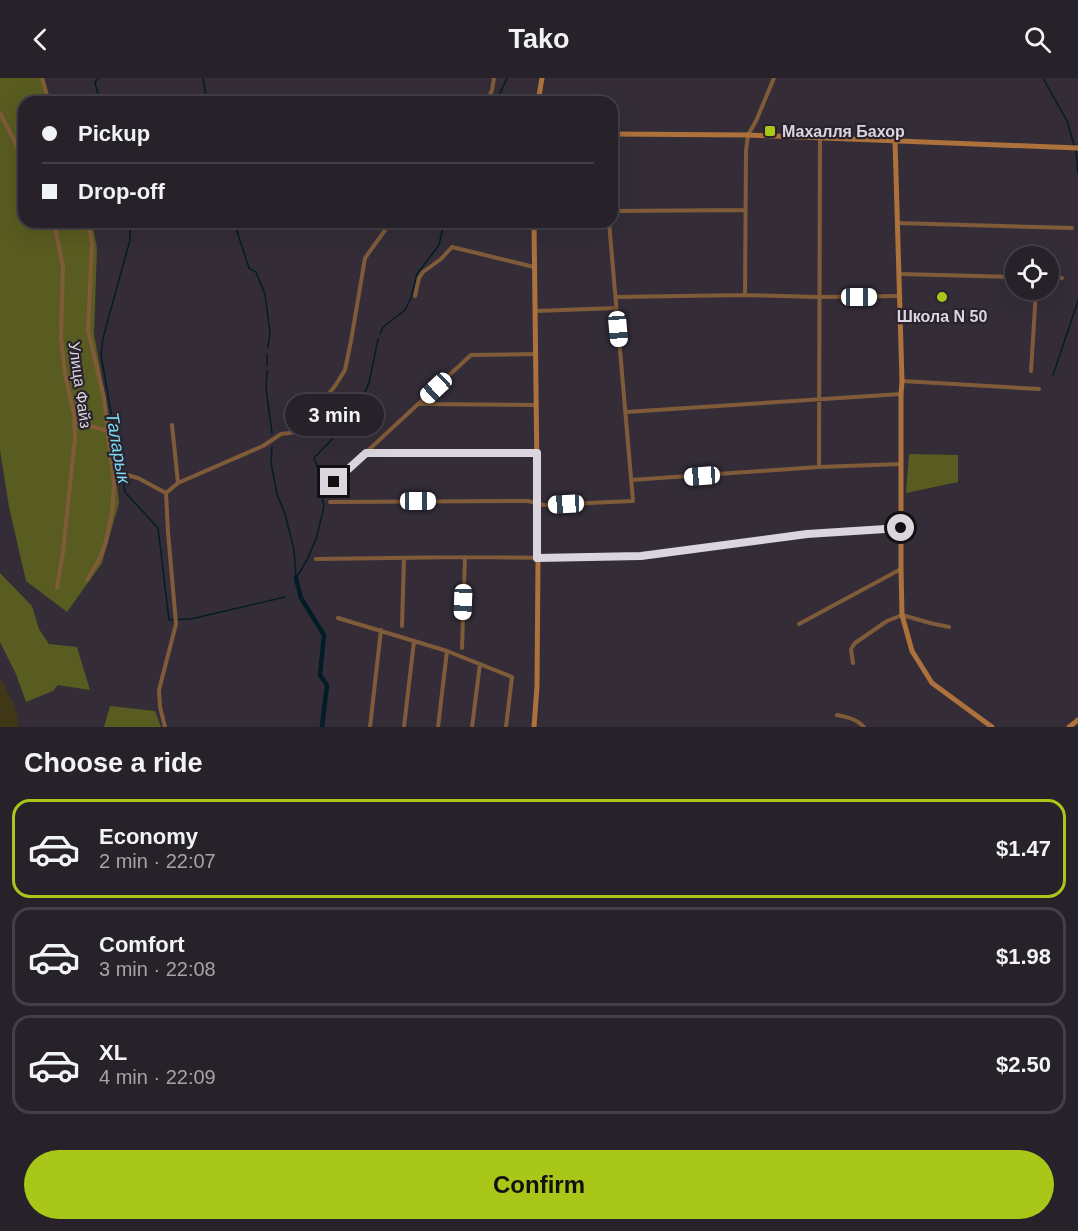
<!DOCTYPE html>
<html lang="en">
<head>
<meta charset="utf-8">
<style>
  :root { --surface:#27222a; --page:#332f36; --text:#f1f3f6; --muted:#a4a4a8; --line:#433f47; --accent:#a9c719 }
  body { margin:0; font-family:Helvetica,sans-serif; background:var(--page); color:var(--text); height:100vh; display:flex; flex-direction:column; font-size:22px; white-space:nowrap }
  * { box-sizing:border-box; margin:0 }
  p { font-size:20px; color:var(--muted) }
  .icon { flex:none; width:33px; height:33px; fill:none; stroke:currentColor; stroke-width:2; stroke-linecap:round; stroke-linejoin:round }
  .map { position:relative; height:649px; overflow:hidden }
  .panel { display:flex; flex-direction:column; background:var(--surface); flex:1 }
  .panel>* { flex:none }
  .top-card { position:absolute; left:18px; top:18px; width:600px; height:132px; border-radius:18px; box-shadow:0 6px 24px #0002,0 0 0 2px var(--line); display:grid; align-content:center; height:132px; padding:0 24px; background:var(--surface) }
  .tools { position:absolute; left:1005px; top:168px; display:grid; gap:12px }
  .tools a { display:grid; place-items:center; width:54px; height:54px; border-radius:50%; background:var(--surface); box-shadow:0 6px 24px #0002,0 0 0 2px var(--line); font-size:30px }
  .end { position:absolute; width:27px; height:27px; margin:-14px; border:8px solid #dbd6de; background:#111; box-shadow:0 0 0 3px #111 }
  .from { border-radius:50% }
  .bubble { position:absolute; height:42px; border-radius:21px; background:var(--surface); box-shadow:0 6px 24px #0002,0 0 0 2px var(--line); font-size:20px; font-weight:700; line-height:42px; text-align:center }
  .car { position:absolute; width:18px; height:36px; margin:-18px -9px; border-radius:8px; box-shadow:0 0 4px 2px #0007; background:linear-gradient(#fff 24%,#345 0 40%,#fff 0 76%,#345 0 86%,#fff 0) }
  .top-card b { display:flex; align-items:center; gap:21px; height:57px; font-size:22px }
  .top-card b+b { border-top:2px solid var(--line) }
  .top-card i { width:15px; height:15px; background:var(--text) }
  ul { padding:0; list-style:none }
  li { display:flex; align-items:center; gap:18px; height:99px; margin:0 12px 9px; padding:0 12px; border:3px solid var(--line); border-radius:18px }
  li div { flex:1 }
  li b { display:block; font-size:22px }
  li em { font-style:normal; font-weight:700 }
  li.selected { border-color:var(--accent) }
  li>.icon { width:54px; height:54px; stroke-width:1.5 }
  h2 { padding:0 24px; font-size:27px; line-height:72px }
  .button { display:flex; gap:12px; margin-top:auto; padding:12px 24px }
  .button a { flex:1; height:69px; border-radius:36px; background:var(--accent); color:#111; font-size:24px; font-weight:700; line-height:69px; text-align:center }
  header { display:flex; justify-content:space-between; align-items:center; height:78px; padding:0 24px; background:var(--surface); font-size:27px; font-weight:700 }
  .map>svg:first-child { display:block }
  .green { fill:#585c20 }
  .sand { fill:#403717 }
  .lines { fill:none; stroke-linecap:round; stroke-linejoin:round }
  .stream { stroke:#021d25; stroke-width:1.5 }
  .canal { stroke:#021d25; stroke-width:4.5 }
  .street { stroke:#805b3a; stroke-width:4 }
  .secondary { stroke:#ad713b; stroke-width:5 }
  .route { stroke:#dbd6de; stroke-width:8 }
  .poi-dot { fill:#a9c719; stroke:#2a232e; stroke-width:2 }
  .labels { text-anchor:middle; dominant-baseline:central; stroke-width:4.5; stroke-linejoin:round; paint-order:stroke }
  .poi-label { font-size:16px; font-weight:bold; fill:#dbd6de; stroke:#2a232e; text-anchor:start }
  .street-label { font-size:16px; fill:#dbd6de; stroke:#2a232e }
  .water-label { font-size:18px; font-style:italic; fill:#7cdbf5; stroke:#2a232e }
</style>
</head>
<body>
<header><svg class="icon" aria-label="back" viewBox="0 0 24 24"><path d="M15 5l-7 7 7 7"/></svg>Tako<svg class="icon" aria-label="search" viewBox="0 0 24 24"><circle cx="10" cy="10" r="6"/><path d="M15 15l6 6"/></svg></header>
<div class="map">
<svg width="1078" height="649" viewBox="0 0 1078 649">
  <rect width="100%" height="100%" fill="#342d38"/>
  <path class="green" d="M0 0H44L50 24H24V144H92L97 170 94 256 111 351 119 425 102 485 67 534 26 503 9 429 0 372Z
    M909 376 958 377V404L906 415Z
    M0 495 32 528 39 551 49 566 77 569 90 612 58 607 53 613 26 624 16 596 0 564Z
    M110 628 155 633 161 649H104Z"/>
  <path class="sand" d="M0 599 15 629 19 649H0Z"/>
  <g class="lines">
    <path class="stream" d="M99 0 95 4 100 24
      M203 0 207 24
      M1043 0 1067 43 1074 67
      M496 24 507 0
      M1076 73 1078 96
      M130 144V162L103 260 101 277 125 414 158 450 169 542 191 541 285 519
      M234 144 249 190 256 194 265 216 270 255 268 269
      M380 256 383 249 405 232 411 220 417 196 439 167 444 144
      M267 276V288
      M267 293 266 310 272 355
      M1053 297 1078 223
      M272 369 271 385 277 416 285 436 294 472 296 499
      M296 500 307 482 316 461 324 429 317 388 314 380 337 356 357 340 360 325 369 305 378 261"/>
    <path class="canal" d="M296 500 301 520 324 557 320 597 327 607 322 649"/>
    <path class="street" d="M42 0 49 24
      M487 24 492 12 494 0
      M0 35 24 82
      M612 133 745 132
      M54 144 63 189 61 260 65 296 74 336 75 360 63 474 57 510
      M897 145 1072 150
      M899 196 1016 199
      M1048 200H1062
      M745 217 746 73 748 57 756 43 774 0
      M415 218 419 200 423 194 441 181 452 169 534 189
      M616 219 745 217 819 219 899 218
      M536 233 616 230
      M1031 293 1036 212
      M902 303 1039 311
      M420 326 536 327
      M626 334 901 316
      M75 344 108 353
      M172 347 178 405
      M366 375H537
      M819 389 820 60
      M113 393 138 400 166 415 168 454 176 546 159 612 160 629 165 649
      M631 402 819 389 901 386
      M334 404 471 277 536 276
      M166 415 178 405 263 368 281 356 296 354 304 346 335 308 345 292 351 263 365 180 391 144
      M330 424 528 423 544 427 633 423 609 144
      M316 481 465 479 561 480 641 478 807 456 901 450
      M87 502 101 478 106 463 112 434 114 407 104 320 88 252 92 165 88 144
      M338 540 447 573 512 599 506 649
      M799 546 901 491
      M402 548 404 480
      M462 570 465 479
      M853 585 851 571 855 565 887 543 902 537 930 545 949 549
      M837 637C847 639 857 641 864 649
      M370 649 381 552
      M404 649 414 563
      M438 649 447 573
      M472 649 480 586"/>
    <path class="secondary" d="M538 24 542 0
      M612 56 748 57 1078 70
      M895 62 902 303 901 316V491L902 537 912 573 932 605 992 649
      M534 649 537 608 538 480 534 144
      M1069 649 1078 642"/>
  </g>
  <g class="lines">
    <path class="route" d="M334 404 366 375H537V480L641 478 807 456 901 450"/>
  </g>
  <g class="poi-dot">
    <rect x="764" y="47" width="12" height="12" rx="3"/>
    <circle cx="942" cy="219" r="6"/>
  </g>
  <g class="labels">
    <g class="poi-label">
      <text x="782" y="53">Махалля Бахор</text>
      <text x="942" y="238" text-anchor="middle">Школа N 50</text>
    </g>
    <g class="street-label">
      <text transform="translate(80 307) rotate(82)">Улица Файз</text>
    </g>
    <g class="water-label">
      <text transform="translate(118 370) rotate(80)">Таларык</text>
    </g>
  </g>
</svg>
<div class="tools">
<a><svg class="icon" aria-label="locate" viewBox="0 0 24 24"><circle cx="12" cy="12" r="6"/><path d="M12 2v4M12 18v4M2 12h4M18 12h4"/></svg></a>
</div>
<i class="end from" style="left:901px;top:450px"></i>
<i class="end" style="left:334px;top:404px"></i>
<div class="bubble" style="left:285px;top:316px;width:99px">3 min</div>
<i class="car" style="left:859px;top:219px;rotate:90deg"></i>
<i class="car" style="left:618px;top:251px;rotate:175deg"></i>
<i class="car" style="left:436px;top:310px;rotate:227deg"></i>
<i class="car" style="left:702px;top:398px;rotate:266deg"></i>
<i class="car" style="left:418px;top:423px;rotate:90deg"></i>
<i class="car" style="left:566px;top:426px;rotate:267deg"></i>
<i class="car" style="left:463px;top:524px;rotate:182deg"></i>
<div class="top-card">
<b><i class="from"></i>Pickup</b>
<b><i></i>Drop-off</b>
</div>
</div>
<section class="panel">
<h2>Choose a ride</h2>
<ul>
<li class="selected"><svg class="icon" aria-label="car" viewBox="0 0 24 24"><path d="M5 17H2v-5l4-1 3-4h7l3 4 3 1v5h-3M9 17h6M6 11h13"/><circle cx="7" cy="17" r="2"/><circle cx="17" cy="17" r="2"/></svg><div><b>Economy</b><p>2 min · 22:07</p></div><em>$1.47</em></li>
<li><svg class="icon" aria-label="car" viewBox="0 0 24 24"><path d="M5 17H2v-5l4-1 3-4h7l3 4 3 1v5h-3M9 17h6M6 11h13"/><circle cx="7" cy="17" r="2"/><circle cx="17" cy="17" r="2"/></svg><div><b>Comfort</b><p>3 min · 22:08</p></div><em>$1.98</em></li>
<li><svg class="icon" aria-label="car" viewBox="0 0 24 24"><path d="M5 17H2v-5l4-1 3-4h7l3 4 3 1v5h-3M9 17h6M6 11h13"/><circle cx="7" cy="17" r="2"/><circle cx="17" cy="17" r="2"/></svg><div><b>XL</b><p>4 min · 22:09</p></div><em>$2.50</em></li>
</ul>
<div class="button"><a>Confirm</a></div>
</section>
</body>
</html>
